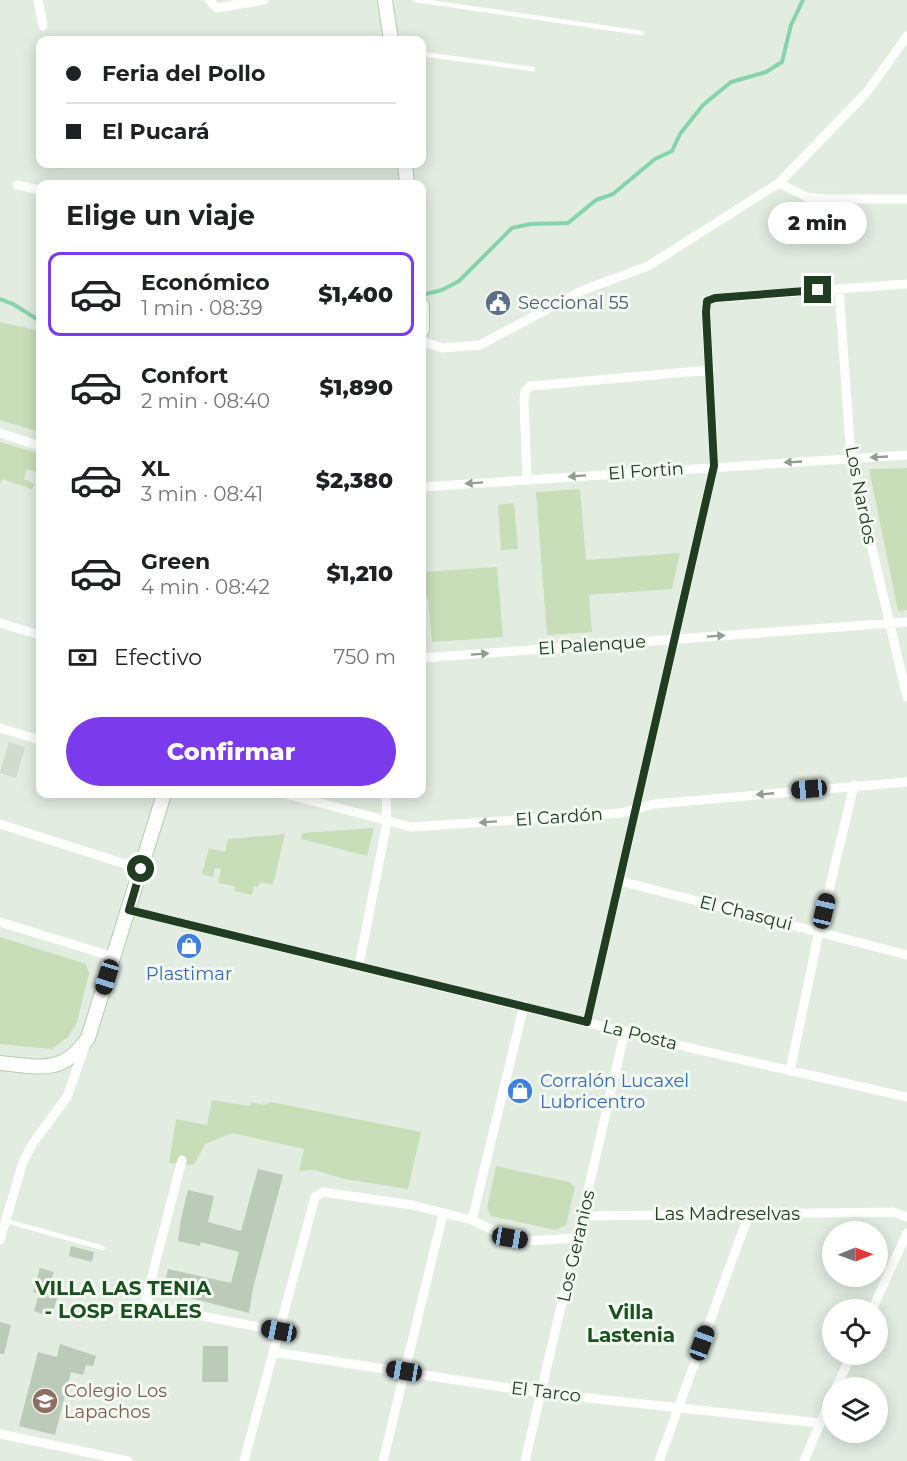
<!DOCTYPE html>
<html lang="es">
<head>
<meta charset="utf-8">
<style>
  :root { --surface:#fff; --page:#f6f6f6; --text:#202124; --muted:#757577; --line:#e0e0e0; --accent:#7c3aed }
  body { margin:0; font-family:Montserrat,sans-serif; background:var(--page); color:var(--text); height:100vh; display:flex; flex-direction:column; font-size:22px; white-space:nowrap }
  * { box-sizing:border-box; margin:0 }
  p { font-size:20px; color:var(--muted) }
  .icon { flex:none; width:33px; height:33px; fill:none; stroke:currentColor; stroke-width:2; stroke-linecap:round; stroke-linejoin:round }
  .map { position:relative; flex:1; overflow:hidden }
  .details { position:absolute; left:36px; top:180px; width:390px; height:618px; display:flex; flex-direction:column; background:var(--surface); border-radius:12px; box-shadow:0 3px 15px #0003 }
  .details>* { flex:none }
  .banner { position:absolute; left:36px; top:36px; width:390px; height:132px; border-radius:12px; box-shadow:0 3px 15px #0003; display:grid; align-content:center; height:132px; padding:0 30px; background:var(--surface) }
  .needle { width:39px; rotate:89deg }
  .fabs { position:absolute; left:822px; top:1221px; display:grid; gap:12px }
  .fabs a { display:grid; place-items:center; width:66px; height:66px; border-radius:50%; background:var(--surface); box-shadow:0 3px 15px #0003; font-size:30px }
  .end { position:absolute; width:27px; height:27px; margin:-14px; border:8px solid #203d22; background:#fff; box-shadow:0 0 0 3px #fff }
  .from { border-radius:50% }
  .bubble { position:absolute; height:42px; border-radius:21px; background:var(--surface); box-shadow:0 3px 15px #0003; font-size:20px; font-weight:800; line-height:42px; text-align:center }
  .car { position:absolute; width:18px; height:36px; margin:-18px -9px; border-radius:8px; box-shadow:0 0 4px 2px #0007; background:linear-gradient(#222 24%,#8ab4d8 0 40%,#222 0 76%,#8ab4d8 0 86%,#222 0) }
  .banner b { display:flex; align-items:center; gap:21px; height:57px; font-size:22px }
  .banner b+b { border-top:2px solid var(--line) }
  .banner i { width:15px; height:15px; background:var(--text) }
  ul { padding:0; list-style:none }
  li { display:flex; align-items:center; gap:18px; height:84px; margin:0 12px 9px; padding:0 18px; border:3px solid transparent; border-radius:12px }
  li div { flex:1 }
  li b { display:block; font-size:22px }
  li em { font-style:normal; font-weight:800 }
  li.current { border-color:var(--accent) }
  li>.icon { width:54px; height:54px; stroke-width:1.5 }
  h2 { padding:0 30px; font-size:27px; line-height:72px }
  .pay { display:flex; align-items:center; gap:15px; height:66px; padding:0 30px; font-size:22px }
  .pay p { margin-inline-start:auto }
  .primary-button { display:flex; gap:12px; margin-top:auto; padding:12px 30px }
  .primary-button a { flex:1; height:69px; border-radius:36px; background:var(--accent); color:#fff; font-size:24px; font-weight:800; line-height:69px; text-align:center }
  .map>svg:first-child { display:block }
  .built { fill:#d1dccf }
  .green { fill:#c8deb8 }
  .lines { fill:none; stroke-linecap:round; stroke-linejoin:round }
  .stream { stroke:#86d4ab; stroke-width:4 }
  .building { fill:#bbcab9 }
  .secondary-casing { stroke:#b4ccb3; stroke-width:16 }
  .lane { stroke:#fff; stroke-width:4.5 }
  .street { stroke:#fff; stroke-width:9 }
  .secondary { stroke:#fff; stroke-width:14 }
  .oneway { fill:#909e90 }
  .route { stroke:#203d22; stroke-width:8 }
  .labels { text-anchor:middle; dominant-baseline:central; stroke-width:6; stroke-linejoin:round; paint-order:stroke }
  .service-label { font-size:18px; fill:#4e5e75; stroke:#f3f8f1; text-anchor:start }
  .street-label { font-size:18px; fill:#203d22; stroke:#f3f8f1 }
  .shop-label { font-size:18px; fill:#366cbe; stroke:#f3f8f1 }
  .education-label { font-size:18px; fill:#785e54; stroke:#f3f8f1; text-anchor:start }
  .neighbourhood-label { font-size:20px; font-weight:bold; fill:#1b5020; stroke:#f3f8f1 }
</style>
</head>
<body>
<div class="map">
<svg width="907" height="1461" viewBox="0 0 907 1461">
  <rect width="100%" height="100%" fill="#e2ece1"/>
  <path class="built" d="M9 742 25 747 16 778 0 773Z"/>
  <path class="green" d="M0 322 40 331V432L0 420Z
    M0 442 40 454 38 472 27 469 24 479 34 484 32 489 2 479 0 485Z
    M907 468V610L898 611 869 469Z
    M580 489 586 560 680 553 672 589 589 595 592 632 547 635 536 492Z
    M514 503 518 549 501 550 498 505Z
    M497 567 503 637 432 642 428 598H422V572Z
    M374 828 367 856 301 839 302 833Z
    M285 834 273 885 260 882 258 887 254 886 252 895 234 891 235 886 218 883 221 869 215 868 213 877 202 874 209 848 225 852 228 839Z
    M0 937 86 964 89 974 77 1022 68 1037 52 1049 0 1044Z
    M212 1100 249 1106 251 1102 264 1105 271 1102 421 1132 408 1189 345 1179 314 1170 299 1171 304 1149 232 1133 205 1144 194 1165 169 1163 176 1119 207 1125Z
    M496 1166 569 1182 575 1187 566 1225 556 1230 491 1216 487 1208Z"/>
  <g class="lines">
    <path class="stream" d="M422 295 442 290 459 281 512 228 530 224 568 223 596 200 613 194 655 159 672 151 680 134 703 105 731 82 766 72 782 62 791 25 803 0
      M0 299 13 304 40 321"/>
  </g>
  <path class="building" d="M258 1169 283 1175 253 1288 249 1313 163 1291 168 1269 231 1283 239 1252 201 1242 200 1246 178 1241 181 1219 188 1190 214 1196 208 1222 241 1231Z
    M71 1246 94 1252 92 1262 69 1256Z
    M40 1268 54 1272 50 1283 61 1287 51 1317 34 1311 39 1294 33 1292Z
    M0 1322 11 1325 4 1354H0Z
    M60 1344 96 1356 93 1366 86 1365 83 1375 71 1372 55 1435 19 1426 38 1352 57 1357Z
    M203 1346H228V1382H202Z"/>
  <g class="lines">
    <g class="secondary-casing">
      <path id="secondary" d="M385 0 391 40
        M405 164 407 184
        M422 305V330
        M0 1063C41 1067 62 1075 88 1038L164 794"/>
    </g>
    <path class="lane" d="M415 0 642 33
      M422 54 533 69
      M6 1221 103 1248"/>
    <path class="street" d="M38 0 43 26
      M209 0 217 8 264 0
      M779 183 807 197 827 199H907
      M17 185 40 190
      M839 289 851 459 907 697
      M422 341 442 348 480 345 581 291 648 266 779 183 867 92 907 36
      M0 433 40 446
      M527 479 524 399 525 392 530 386 710 370
      M422 487 907 455
      M0 623 40 635
      M422 658 907 622
      M0 728 40 740
      M286 794 411 827 621 813 654 804 907 782
      M0 824 141 869
      M620 881 907 955
      M129 910 695 1049 907 1097
      M0 922 114 957
      M359 965 387 822 386 794
      M587 1022 714 466 706 312 707 301 715 298 907 284
      M790 1071 819 932 854 785
      M182 1160 146 1299 151 1306 279 1331
      M583 1216 893 1212 907 1217
      M472 1220 524 1005
      M0 1240 23 1162 33 1143 67 1097 85 1046
      M872 1310 907 1233
      M273 1352 542 1393 820 1423
      M836 1388 852 1354
      M0 1434 128 1461
      M244 1461 315 1197 323 1192 412 1205 472 1220 510 1238 526 1241 578 1238
      M383 1461 443 1214
      M525 1461 625 1031
      M659 1461 749 1214
      M804 1461 832 1396"/>
    <use href="#secondary" class="secondary"/>
  </g>
  <defs><path id="oneway-solid" d="M-6-.8H1V-3.2L6.5 0L1 3.2V.8H-6Z" transform="scale(1.5)"/></defs>
  <g class="oneway">
    <use href="#oneway-solid" transform="translate(879 457) rotate(177)"/>
    <use href="#oneway-solid" transform="translate(793 462) rotate(177)"/>
    <use href="#oneway-solid" transform="translate(577 476) rotate(176)"/>
    <use href="#oneway-solid" transform="translate(474 483) rotate(176)"/>
    <use href="#oneway-solid" transform="translate(716 636) rotate(-4)"/>
    <use href="#oneway-solid" transform="translate(480 654) rotate(-4)"/>
    <use href="#oneway-solid" transform="translate(765 794) rotate(175)"/>
    <use href="#oneway-solid" transform="translate(488 822) rotate(176)"/>
  </g>
  <g class="lines">
    <path class="route" d="M141 869 129 910 587 1022 714 466 706 312 707 301 715 298 818 290"/>
  </g>
  <defs>
    <g id="civic-disc" transform="scale(1.35)"><circle r="9.5" fill="#5c6f8a" stroke="#f3f8f1"/><path d="M-.6-6.5H3V-4.5H.6V-3L4-1V1h2V6H-6V1h2V-1L-.6-3ZM-1.2 2.5V6h2.4V2.5Z" fill="#fff"/></g>
    <g id="shop-disc" transform="scale(1.35)"><circle r="9.5" fill="#3f7fe0" stroke="#f3f8f1"/><path d="M-5-2.5h2.3a2.7 3.5 0 0 1 5.4 0H5L5.5 6h-11ZM-1.5-2.5h3a1.5 2.3 0 0 0-3 0Z" fill="#fff"/></g>
    <g id="school-disc" transform="scale(1.35)"><circle r="9.5" fill="#8d6e63" stroke="#f3f8f1"/><path d="M0-5L7-2L0 1L-7-2ZM-4 1L0 2.5L4 1V4Q0 6-4 4Z" fill="#fff"/></g>
  </defs>
  <g fill-rule="evenodd">
    <use href="#civic-disc" x="498" y="303"/>
    <use href="#shop-disc" x="189" y="946"/>
    <use href="#shop-disc" x="520" y="1091"/>
    <use href="#school-disc" x="45" y="1401"/>
  </g>
  <g class="labels">
    <g class="service-label">
      <text x="518" y="303">Seccional 55</text>
    </g>
    <g class="street-label">
      <text transform="translate(646 471) rotate(-4)">El Fortin</text>
      <text transform="translate(861 495) rotate(79)">Los Nardos</text>
      <text transform="translate(592 645) rotate(-4)">El Palenque</text>
      <text transform="translate(559 817) rotate(-4)">El Cardón</text>
      <text transform="translate(746 913) rotate(14)">El Chasqui</text>
      <text transform="translate(640 1035) rotate(14)">La Posta</text>
      <text x="727" y="1214">Las Madreselvas</text>
      <text transform="translate(576 1246) rotate(-77)">Los Geranios</text>
      <text transform="translate(546 1392) rotate(7)">El Tarco</text>
    </g>
    <g class="shop-label">
      <text x="189" y="974">Plastimar</text>
      <text x="540" y="1081" text-anchor="start">Corralón Lucaxel<tspan x="540" dy="21">Lubricentro</tspan></text>
    </g>
    <g class="education-label">
      <text x="64" y="1391">Colegio Los<tspan x="64" dy="21">Lapachos</tspan></text>
    </g>
    <g class="neighbourhood-label">
      <text x="123" y="1288">VILLA LAS TENIA<tspan x="123" dy="23">- LOSP ERALES</tspan></text>
      <text x="631" y="1312">Villa<tspan x="631" dy="23">Lastenia</tspan></text>
    </g>
  </g>
</svg>
<div class="fabs">
<a><svg class="needle" viewBox="-14 -14 28 28"><path d="M0-13l5 13h-10z" fill="#e53935"/><path d="M0 13l5-13h-10z" fill="#757577"/></svg></a>
<a><svg class="icon" aria-label="locate" viewBox="0 0 24 24"><circle cx="12" cy="12" r="6"/><path d="M12 2v4M12 18v4M2 12h4M18 12h4"/></svg></a>
<a><svg class="icon" aria-label="layers" viewBox="0 0 24 24"><path d="M12 4l9 5-9 5-9-5zM3 14l9 5 9-5"/></svg></a>
</div>
<i class="end from" style="left:141px;top:869px"></i>
<i class="end" style="left:818px;top:290px"></i>
<div class="bubble" style="left:768px;top:202px;width:99px">2 min</div>
<i class="car" style="left:809px;top:789px;rotate:265deg"></i>
<i class="car" style="left:824px;top:911px;rotate:13deg"></i>
<i class="car" style="left:107px;top:977px;rotate:197deg"></i>
<i class="car" style="left:510px;top:1238px;rotate:100deg"></i>
<i class="car" style="left:279px;top:1331px;rotate:281deg"></i>
<i class="car" style="left:702px;top:1343px;rotate:20deg"></i>
<i class="car" style="left:404px;top:1371px;rotate:279deg"></i>
<div class="banner">
<b><i class="from"></i>Feria del Pollo</b>
<b><i></i>El Pucará</b>
</div>
<section class="details">
<h2>Elige un viaje</h2>
<ul>
<li class="current"><svg class="icon" aria-label="car" viewBox="0 0 24 24"><path d="M5 17H2v-5l4-1 3-4h7l3 4 3 1v5h-3M9 17h6M6 11h13"/><circle cx="7" cy="17" r="2"/><circle cx="17" cy="17" r="2"/></svg><div><b>Económico</b><p>1 min · 08:39</p></div><em>$1,400</em></li>
<li><svg class="icon" aria-label="car" viewBox="0 0 24 24"><path d="M5 17H2v-5l4-1 3-4h7l3 4 3 1v5h-3M9 17h6M6 11h13"/><circle cx="7" cy="17" r="2"/><circle cx="17" cy="17" r="2"/></svg><div><b>Confort</b><p>2 min · 08:40</p></div><em>$1,890</em></li>
<li><svg class="icon" aria-label="car" viewBox="0 0 24 24"><path d="M5 17H2v-5l4-1 3-4h7l3 4 3 1v5h-3M9 17h6M6 11h13"/><circle cx="7" cy="17" r="2"/><circle cx="17" cy="17" r="2"/></svg><div><b>XL</b><p>3 min · 08:41</p></div><em>$2,380</em></li>
<li><svg class="icon" aria-label="car" viewBox="0 0 24 24"><path d="M5 17H2v-5l4-1 3-4h7l3 4 3 1v5h-3M9 17h6M6 11h13"/><circle cx="7" cy="17" r="2"/><circle cx="17" cy="17" r="2"/></svg><div><b>Green</b><p>4 min · 08:42</p></div><em>$1,210</em></li>
</ul>
<div class="pay"><svg class="icon" aria-label="cash" viewBox="0 0 24 24"><path d="M3 7h18v10H3z"/><circle cx="12" cy="12" r="2"/></svg>Efectivo<p>750 m</p></div>
<div class="primary-button"><a>Confirmar</a></div>
</section>
</div>
</body>
</html>
